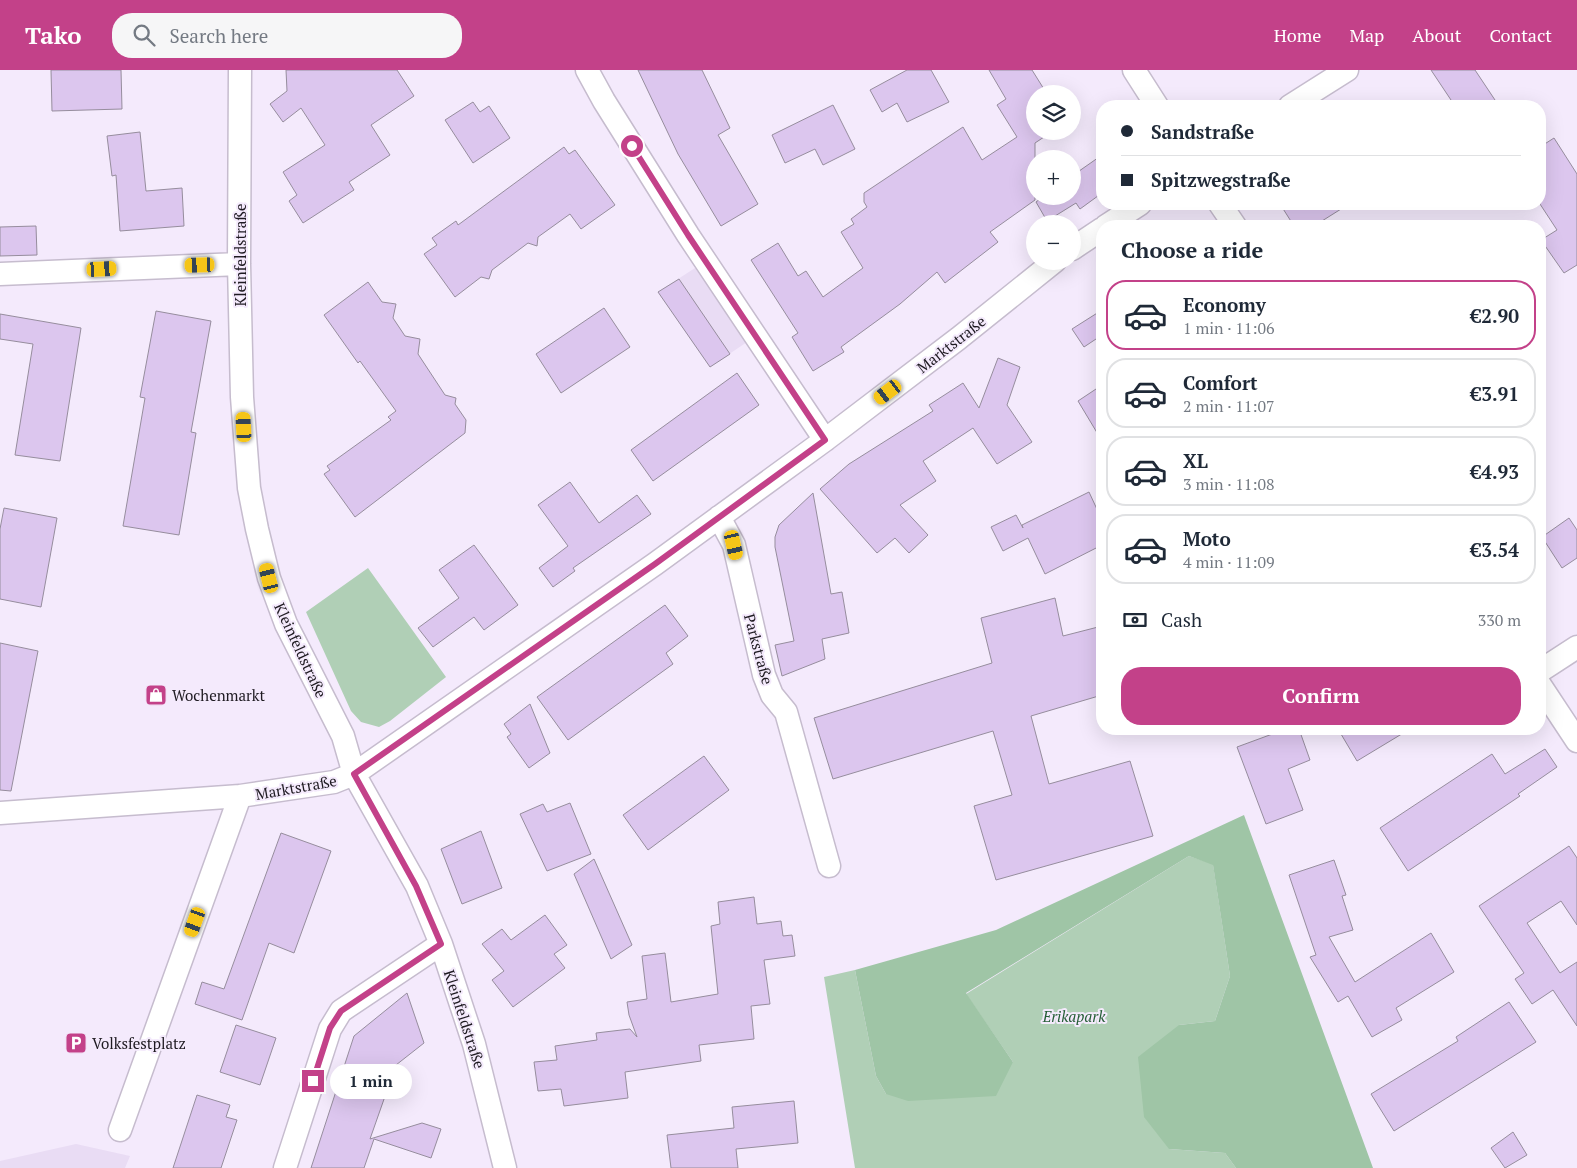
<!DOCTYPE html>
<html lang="en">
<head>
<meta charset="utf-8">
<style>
  :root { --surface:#fff; --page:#f6f6f7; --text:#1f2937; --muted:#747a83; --line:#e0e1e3; --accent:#c34189 }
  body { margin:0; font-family:"PT Serif",serif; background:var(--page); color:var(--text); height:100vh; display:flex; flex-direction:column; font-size:19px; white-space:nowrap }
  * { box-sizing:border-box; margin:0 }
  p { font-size:16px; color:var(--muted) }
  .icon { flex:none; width:28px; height:28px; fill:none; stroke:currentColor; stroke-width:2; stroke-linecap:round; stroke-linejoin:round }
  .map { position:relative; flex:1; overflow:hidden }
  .drawer { position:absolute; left:1096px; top:150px; width:450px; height:515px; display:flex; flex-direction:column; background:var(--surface); border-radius:20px; box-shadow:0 5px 20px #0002 }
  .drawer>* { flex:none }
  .guide { position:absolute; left:1096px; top:30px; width:450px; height:110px; border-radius:20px; box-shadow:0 5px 20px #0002; display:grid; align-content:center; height:110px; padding:0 25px; background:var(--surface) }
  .controls { position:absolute; left:1026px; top:15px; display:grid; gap:10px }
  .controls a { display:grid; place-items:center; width:55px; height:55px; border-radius:50%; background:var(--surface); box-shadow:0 5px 20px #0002; font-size:25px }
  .end { position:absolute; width:22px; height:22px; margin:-11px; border:6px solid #c34189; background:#fff; box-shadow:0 0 0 2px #fff }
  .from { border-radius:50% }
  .bubble { position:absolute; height:35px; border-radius:18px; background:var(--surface); box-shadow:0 5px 20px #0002; font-size:16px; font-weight:600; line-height:35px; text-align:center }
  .car { position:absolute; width:15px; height:30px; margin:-15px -8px; border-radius:6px; box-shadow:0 0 4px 1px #0007; background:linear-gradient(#f5c518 24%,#345 0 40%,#f5c518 0 76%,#345 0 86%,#f5c518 0) }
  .guide b { display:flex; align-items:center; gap:18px; height:48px; font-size:19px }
  .guide b+b { border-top:1px solid var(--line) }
  .guide i { width:12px; height:12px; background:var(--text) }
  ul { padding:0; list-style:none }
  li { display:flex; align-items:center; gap:15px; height:70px; margin:0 10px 8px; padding:0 15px; border:2px solid var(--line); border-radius:20px }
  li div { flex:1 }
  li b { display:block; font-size:19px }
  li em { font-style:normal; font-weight:600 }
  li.current { border-color:var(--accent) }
  li>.icon { width:45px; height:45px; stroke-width:1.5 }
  h2 { padding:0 25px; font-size:22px; line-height:60px }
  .pay { display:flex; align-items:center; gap:12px; height:55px; padding:0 25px; font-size:19px }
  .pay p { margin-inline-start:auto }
  .primary-button { display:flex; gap:10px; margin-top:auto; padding:10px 25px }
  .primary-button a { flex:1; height:58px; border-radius:20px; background:var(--accent); color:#fff; font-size:20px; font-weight:600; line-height:58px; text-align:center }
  header { display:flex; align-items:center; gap:30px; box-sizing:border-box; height:70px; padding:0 25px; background:var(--accent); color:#fff }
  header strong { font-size:24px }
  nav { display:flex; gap:28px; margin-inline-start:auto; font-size:18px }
  .search { width:350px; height:45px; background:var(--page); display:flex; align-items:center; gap:12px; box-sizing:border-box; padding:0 18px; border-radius:20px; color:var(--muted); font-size:19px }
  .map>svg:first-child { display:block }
  .built { fill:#e9dcf4 }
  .green { fill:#b0cfb6 }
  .forest { fill:#9fc5a6 }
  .building { fill:#dcc6ee; stroke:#968d9d }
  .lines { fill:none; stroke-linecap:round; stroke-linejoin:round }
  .street-casing { stroke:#c6bcce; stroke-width:25 }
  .street { stroke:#fff; stroke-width:22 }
  .route { stroke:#c34189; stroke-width:6 }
  .labels { text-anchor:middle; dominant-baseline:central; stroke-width:4; stroke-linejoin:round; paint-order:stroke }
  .street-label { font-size:15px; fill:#1e1a21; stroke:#f4eafc }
  .poi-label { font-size:15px; fill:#1e1a21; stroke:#f4eafc; text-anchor:start }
  .park-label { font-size:15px; font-style:italic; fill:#255e36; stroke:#f4eafc }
</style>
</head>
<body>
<header>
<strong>Tako</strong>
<div class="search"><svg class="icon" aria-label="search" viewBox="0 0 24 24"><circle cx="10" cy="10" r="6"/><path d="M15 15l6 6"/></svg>Search here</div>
<nav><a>Home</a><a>Map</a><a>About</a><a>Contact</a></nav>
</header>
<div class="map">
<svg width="1577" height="1098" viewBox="0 0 1577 1098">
  <rect width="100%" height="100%" fill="#f4eafc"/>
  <path class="built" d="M695 198 747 272 710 297 658 222Z
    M76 1074 130 1086 125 1098H0V1091Z"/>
  <path class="green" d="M368 498 446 607 390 651 379 657 361 652 351 641 306 542Z
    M1189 786 1213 794 1230 906 1215 951 1179 955 1169 1079 1225 1083 1236 1098H855L824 907 855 900 876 1006 886 1024 1013 992 966 924Z"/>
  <path class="forest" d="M1244 745 1373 1098H1236L1225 1083 1169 1079 1144 1047 1138 987 1179 955 1215 951 1230 906 1213 795 1189 786 966 923 1013 992 996 1026 908 1031 886 1024 876 1006 855 900 996 860Z"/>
  <path class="building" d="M51 0H121L122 39 52 41Z
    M286 0H397L414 26 371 55 390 85 349 112 354 120 303 153 289 131 297 125 283 102 325 75 301 38 283 52 270 34 287 21Z
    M638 0H702L730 58 718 65 758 134 721 156 678 84Z
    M907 0H931L949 32 907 52 897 33 882 42 870 20Z
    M989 0H1032L1047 24H1035V61H1053L1035 73V130L990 162 998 172 945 213 937 202 900 234 841 277 844 282 813 301 792 267 798 263 751 190 778 173 798 206 806 201 823 227 863 198 841 162 854 154 851 149 867 137 864 132V123L963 57 982 90 1017 67 997 35 1006 29Z
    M1431 0H1475L1499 36H1455Z
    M473 32 480 42 489 36 510 68 473 93 445 50Z
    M833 35 855 79 823 95 815 79 785 93 772 65Z
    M140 62 146 121 182 118 184 156 120 161 116 105 112 106 107 66Z
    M1554 68 1577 104V195L1564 203 1541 170 1557 160 1540 134V77Z
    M564 77 569 84 575 80 615 135 581 159 570 144 538 167 537 176 528 173 492 200 489 209 481 207 455 227 424 184 437 175 432 168 456 151 458 155Z
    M1102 85V123L1080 139 1076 133 1047 151 1036 132 1044 126H1072V106Z
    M1280 134H1349L1314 156H1294Z
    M36 156 37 185 0 186V157Z
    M679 209 730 284 710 297 658 222Z
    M368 212 382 232 396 234 393 248 405 266 420 269 418 284 445 325 456 328 455 334 466 350 465 363 355 447 324 404 330 400 327 396 391 350 388 347 396 341 360 291 358 293 324 245Z
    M604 238 630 277 561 323 536 284Z
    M1102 240V265L1084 277 1072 259Z
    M156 241 211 251 191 362 196 363 179 465 123 456 145 328 140 327Z
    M0 244 81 258 60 391 15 385 33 274 0 269Z
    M998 288 1020 297 1007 335 1032 372 997 394 973 358 923 391 936 411 900 435 928 465 909 483 895 468 877 483 820 419 849 394 933 341 929 335 963 313 979 338Z
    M737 303 759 335 653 411 631 380Z
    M1102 315V371L1078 331Z
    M570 412 599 453 637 425 651 444 573 498 575 501 553 517 539 498 568 476 538 435Z
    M1089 422 1102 450V475L1045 504 1028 468 1003 481 991 457 1016 445 1023 458 1022 455Z
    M813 423 831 524 842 522 849 563 822 569 825 589 782 606 775 575 794 571 775 477V467L779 455Z
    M4 438 57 448 41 537 0 529V459Z
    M1569 448 1577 460V488L1562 498 1542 467Z
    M474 475 518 535 484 560 474 547 433 577 418 558 459 528 439 500Z
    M1055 528 1063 566 1102 556V625L1031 646 1049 714 1130 691 1153 766 996 810 974 736 1012 725 993 661 833 709 814 648 992 593 981 548Z
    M665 535 688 566 666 583 673 594 568 670 537 627Z
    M0 573 38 581 11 721 0 720Z
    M530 634 550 683 529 698 507 667 511 664 504 654Z
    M1286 659H1299L1310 690 1288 699 1303 740 1266 754 1237 677Z
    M1338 659H1410L1357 691Z
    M1545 679 1557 697 1518 724 1520 726 1408 801 1380 758 1492 684 1505 704Z
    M704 686 729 720 648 780 623 745Z
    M570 733 591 784 547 801 520 744 543 734 547 742Z
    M481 761 502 818 462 834 441 779Z
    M281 763 331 781 294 883 269 873 242 950 195 934 202 912 224 919Z
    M1569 776 1577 788V855L1561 831 1527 853 1560 903 1577 892V956L1553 920 1532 934 1515 909 1524 903 1479 836Z
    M594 789 632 875 611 889 574 804Z
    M1334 790 1346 825 1342 826 1353 860 1329 867 1355 912 1431 863 1454 902 1396 938 1402 950 1372 967 1348 926 1338 932 1310 887 1316 885 1289 805Z
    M754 827 757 854 781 851 783 866 792 865 795 886 764 890 770 934 751 936 754 969 699 975 701 991 625 1002 628 1028 564 1036 561 1019 538 1021 534 992 557 990 555 976 597 970 596 963 630 959 637 967 629 945 627 932 647 929 642 886 665 883 671 932 718 924 711 856 720 854 718 832Z
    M545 845 567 875 554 884 565 898 513 937 492 910 504 901 482 874 502 859 511 870Z
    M407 923 424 973 396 995 370 1069 422 1053 441 1059 431 1088 374 1069 364 1098H311L354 966Z
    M1509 932 1536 972 1394 1061 1371 1024 1458 971 1456 967Z
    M236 955 276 968 260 1015 220 1002Z
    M197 1025 230 1035 226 1047 237 1050 221 1098H173Z
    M794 1031 798 1073 736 1079 738 1098H671L667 1065 734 1058 732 1037Z
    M1513 1062 1527 1085 1505 1098 1491 1078Z"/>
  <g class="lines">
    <g class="street-casing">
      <path id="street" d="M240 0 239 194 242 327 249 418 257 459 269 508 286 554 343 666 354 704 417 816 441 874 474 974 505 1098
        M587 0 604 31 688 165 825 370
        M1134 0 1157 36
        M1290 36 1347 0
        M1220 134 1235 156
        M1106 156 1140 134
        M1072 179 1102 159
        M0 204 239 194
        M719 447 734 475 764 605 772 625 786 642 829 796
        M1540 601 1577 577
        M1540 615 1577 671
        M0 743 240 726 334 712 354 704 655 494 825 370 959 268 1055 191
        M120 1060 240 726
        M285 1098 330 959 341 941 441 874"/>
    </g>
    <use href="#street" class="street"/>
  </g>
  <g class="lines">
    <path class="route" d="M313 1011 330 958 341 941 441 874 416 816 354 704 655 494 825 370 688 165 632 76"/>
  </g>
  <defs>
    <g id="shop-square" transform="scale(1.125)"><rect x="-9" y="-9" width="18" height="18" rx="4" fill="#c34189" stroke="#f4eafc"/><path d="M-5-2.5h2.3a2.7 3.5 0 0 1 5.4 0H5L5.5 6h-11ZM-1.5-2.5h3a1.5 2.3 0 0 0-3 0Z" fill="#fff"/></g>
    <g id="parking-square" transform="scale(1.125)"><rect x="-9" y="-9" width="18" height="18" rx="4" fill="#c34189" stroke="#f4eafc"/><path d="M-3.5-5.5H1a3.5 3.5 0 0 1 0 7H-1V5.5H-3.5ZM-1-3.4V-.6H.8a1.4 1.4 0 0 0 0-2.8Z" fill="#fff"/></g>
  </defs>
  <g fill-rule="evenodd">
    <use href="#shop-square" x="156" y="625"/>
    <use href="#parking-square" x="76" y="973"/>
  </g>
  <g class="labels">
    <g class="street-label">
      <text transform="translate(240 185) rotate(-90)">Kleinfeldstraße</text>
      <text transform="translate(951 274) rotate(-38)">Marktstraße</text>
      <text transform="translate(759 579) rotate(75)">Parkstraße</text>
      <text transform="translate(301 580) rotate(65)">Kleinfeldstraße</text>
      <text transform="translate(296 717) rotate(-10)">Marktstraße</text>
      <text transform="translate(465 949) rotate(72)">Kleinfeldstraße</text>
    </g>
    <g class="poi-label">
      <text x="172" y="625">Wochenmarkt</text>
      <text x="92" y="973">Volksfestplatz</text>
    </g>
    <g class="park-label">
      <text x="1074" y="946">Erikapark</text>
    </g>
  </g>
</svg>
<div class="controls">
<a><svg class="icon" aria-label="layers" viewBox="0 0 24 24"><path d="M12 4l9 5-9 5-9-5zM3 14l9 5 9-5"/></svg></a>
<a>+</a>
<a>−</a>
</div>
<i class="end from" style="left:632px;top:76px"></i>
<i class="end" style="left:313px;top:1011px"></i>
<div class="bubble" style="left:330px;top:994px;width:82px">1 min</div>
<i class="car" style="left:200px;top:195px;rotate:268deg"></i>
<i class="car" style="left:102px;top:199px;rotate:87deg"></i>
<i class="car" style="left:888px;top:322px;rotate:233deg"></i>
<i class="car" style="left:244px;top:357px;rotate:357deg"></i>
<i class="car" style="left:734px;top:475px;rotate:167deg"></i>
<i class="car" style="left:269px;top:508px;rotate:346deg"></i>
<i class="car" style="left:195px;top:852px;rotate:200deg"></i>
<div class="guide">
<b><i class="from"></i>Sandstraße</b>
<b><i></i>Spitzwegstraße</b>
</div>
<section class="drawer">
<h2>Choose a ride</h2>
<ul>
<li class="current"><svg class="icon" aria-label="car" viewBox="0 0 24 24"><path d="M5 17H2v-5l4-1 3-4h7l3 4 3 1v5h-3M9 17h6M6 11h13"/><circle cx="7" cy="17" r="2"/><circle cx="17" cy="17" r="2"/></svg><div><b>Economy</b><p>1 min · 11:06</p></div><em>€2.90</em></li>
<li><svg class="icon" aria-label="car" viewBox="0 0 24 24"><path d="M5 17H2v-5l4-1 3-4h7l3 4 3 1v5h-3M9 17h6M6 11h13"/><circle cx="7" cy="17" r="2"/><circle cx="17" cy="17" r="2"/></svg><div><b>Comfort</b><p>2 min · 11:07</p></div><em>€3.91</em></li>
<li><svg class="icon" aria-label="car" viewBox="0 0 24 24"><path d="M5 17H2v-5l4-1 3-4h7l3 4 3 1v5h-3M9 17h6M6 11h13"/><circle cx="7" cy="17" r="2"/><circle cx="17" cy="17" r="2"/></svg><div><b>XL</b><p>3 min · 11:08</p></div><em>€4.93</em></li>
<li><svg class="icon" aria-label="car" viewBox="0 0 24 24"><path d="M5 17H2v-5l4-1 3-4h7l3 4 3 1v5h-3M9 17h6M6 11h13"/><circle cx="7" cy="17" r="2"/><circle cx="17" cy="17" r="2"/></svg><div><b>Moto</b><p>4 min · 11:09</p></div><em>€3.54</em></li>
</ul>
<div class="pay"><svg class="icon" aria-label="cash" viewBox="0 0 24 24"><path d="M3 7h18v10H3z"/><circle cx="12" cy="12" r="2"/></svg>Cash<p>330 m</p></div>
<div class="primary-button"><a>Confirm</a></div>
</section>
</div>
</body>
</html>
